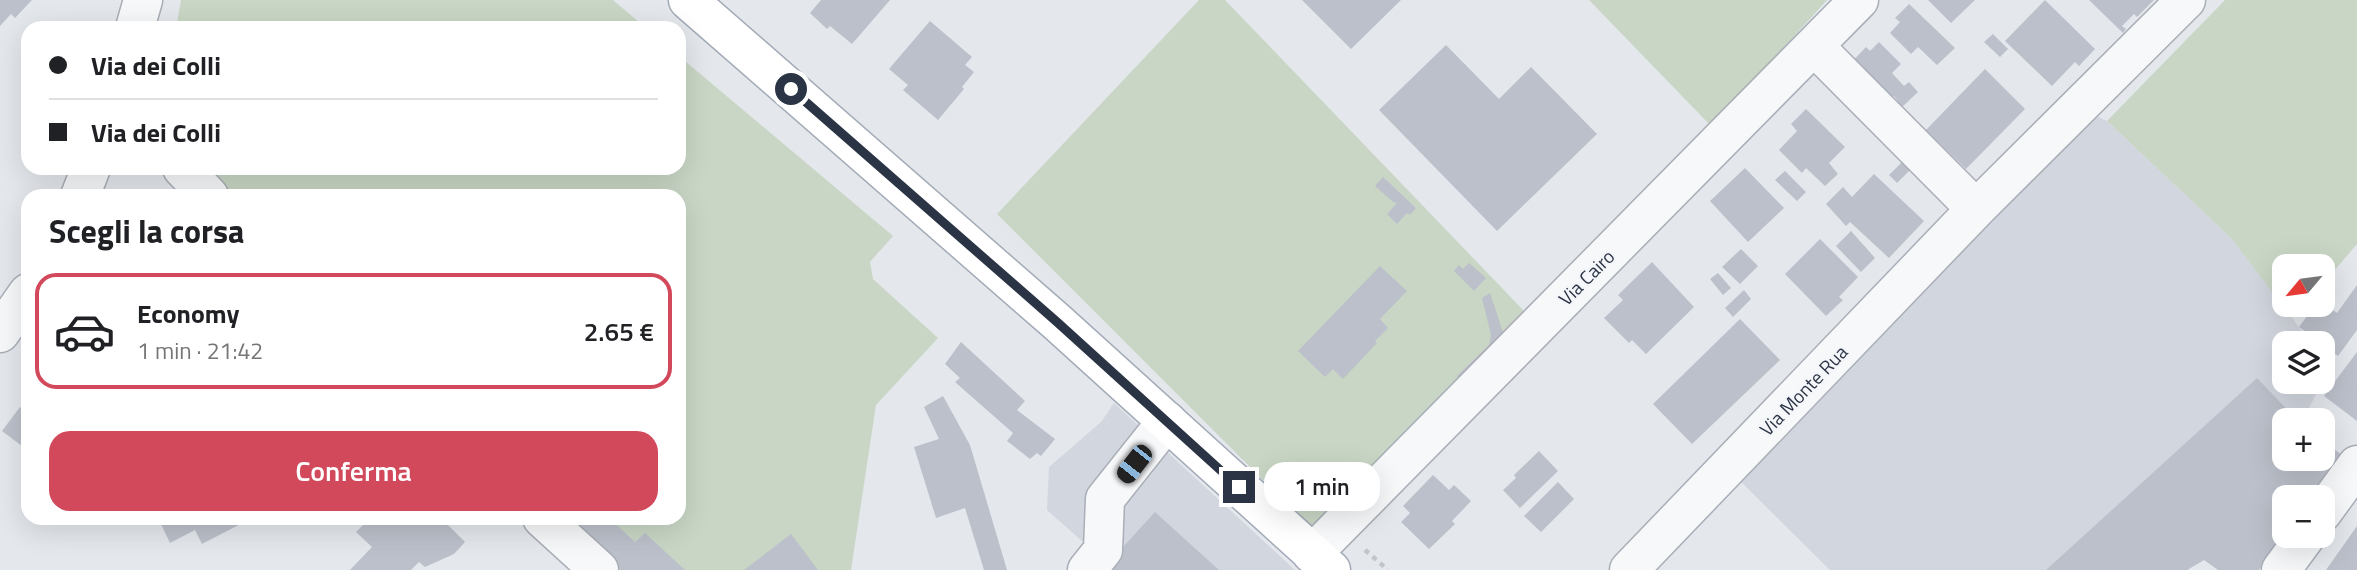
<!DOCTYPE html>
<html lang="it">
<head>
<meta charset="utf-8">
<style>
  :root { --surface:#fff; --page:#f6f6f6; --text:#202124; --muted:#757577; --line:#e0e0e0; --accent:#d1495b }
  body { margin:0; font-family:"Titillium Web",sans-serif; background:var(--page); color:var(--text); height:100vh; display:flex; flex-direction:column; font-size:26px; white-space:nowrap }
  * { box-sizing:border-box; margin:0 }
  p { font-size:23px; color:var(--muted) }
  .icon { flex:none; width:38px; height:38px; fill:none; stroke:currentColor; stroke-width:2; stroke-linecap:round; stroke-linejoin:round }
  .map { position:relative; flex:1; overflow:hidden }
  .details { position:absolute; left:21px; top:189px; width:665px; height:336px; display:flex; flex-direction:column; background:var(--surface); border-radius:21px; box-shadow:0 7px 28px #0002 }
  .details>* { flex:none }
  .banner { position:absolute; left:21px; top:21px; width:665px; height:154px; border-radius:21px; box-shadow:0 7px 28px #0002; display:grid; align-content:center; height:154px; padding:0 28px; background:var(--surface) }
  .needle { width:46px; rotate:241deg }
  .tools { position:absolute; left:2272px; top:254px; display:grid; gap:14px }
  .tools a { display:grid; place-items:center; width:63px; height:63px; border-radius:14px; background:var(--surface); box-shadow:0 7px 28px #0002; font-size:35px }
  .end { position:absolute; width:32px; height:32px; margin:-16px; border:9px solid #2b3445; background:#fff; box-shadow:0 0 0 4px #fff }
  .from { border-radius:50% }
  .bubble { position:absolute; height:49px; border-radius:21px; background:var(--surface); box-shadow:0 7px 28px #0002; font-size:23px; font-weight:600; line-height:49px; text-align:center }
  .car { position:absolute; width:21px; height:42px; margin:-21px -10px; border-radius:9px; box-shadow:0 0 5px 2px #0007; background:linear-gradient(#222 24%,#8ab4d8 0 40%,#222 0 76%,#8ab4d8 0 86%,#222 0) }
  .banner b { display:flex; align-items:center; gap:24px; height:66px; font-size:26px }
  .banner b+b { border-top:2px solid var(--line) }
  .banner i { width:18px; height:18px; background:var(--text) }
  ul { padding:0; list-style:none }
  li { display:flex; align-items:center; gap:21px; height:116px; margin:0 14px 10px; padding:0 14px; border:4px solid transparent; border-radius:21px }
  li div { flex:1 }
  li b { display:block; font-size:26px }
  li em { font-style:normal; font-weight:600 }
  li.active { border-color:var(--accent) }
  li>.icon { width:63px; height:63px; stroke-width:1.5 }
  h2 { padding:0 28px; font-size:32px; line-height:84px }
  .cta { display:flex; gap:14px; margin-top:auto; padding:14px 28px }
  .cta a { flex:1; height:80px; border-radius:21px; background:var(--accent); color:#fff; font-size:28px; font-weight:600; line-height:80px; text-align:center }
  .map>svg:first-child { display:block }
  .built { fill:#d2d6de }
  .green { fill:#c9d6c5 }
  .building { fill:#bbc0ca }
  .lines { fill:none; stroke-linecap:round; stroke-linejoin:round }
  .minor-casing { stroke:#a9aeb7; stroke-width:41 }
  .major-casing { stroke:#a3abb8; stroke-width:41 }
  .path { stroke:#c2c5cb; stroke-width:4.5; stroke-dasharray:5 5; stroke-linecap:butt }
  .minor { stroke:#f7f8fa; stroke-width:38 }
  .major { stroke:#fff; stroke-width:38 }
  .route { stroke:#2b3445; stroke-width:9 }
  .labels { text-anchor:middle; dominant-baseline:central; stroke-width:5; stroke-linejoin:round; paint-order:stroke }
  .street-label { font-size:19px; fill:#2b3445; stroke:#f4f6f9 }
</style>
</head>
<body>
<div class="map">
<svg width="2357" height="570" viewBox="0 0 2357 570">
  <rect width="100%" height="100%" fill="#e4e7ec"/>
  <path class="built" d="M2067 102 2107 121 2231 238 2276 295 2310 343H2284V382H2322L2303 420H2284L2204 560 2187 570H1830L1714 455Z
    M1114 403 1295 570H1066L1091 549 1047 510 1049 467 1101 422Z"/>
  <path class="green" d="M181 0H613L646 28H176Z
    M1199 0H1225L1526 313 1311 528 997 214Z
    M1589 0H1827L1712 127Z
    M2225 0H2357V244L2322 285V266H2284V304L2304 305 2292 318 2231 238 2107 121Z
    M679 56 893 236 870 262 873 279 938 338 876 405 851 570H609L555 518H679V196H229L204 168H679Z"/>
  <path class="building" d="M0 0H32L15 18 11 14 0 26Z
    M821 0H890L852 44 830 26 827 29 810 13Z
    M1302 0H1401L1351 49Z
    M1928 0H1975L1951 23Z
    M2045 0 2095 49 2079 66 2075 62 2052 86 2005 41Z
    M2089 0H2154L2137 17 2134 14 2122 26 2126 29 2123 33Z
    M1909 4 1955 48 1937 65 1918 47 1911 54 1890 33 1900 22 1895 18Z
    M930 21 972 57 965 65 974 72 962 87 964 89 938 120 903 90 908 85 889 69Z
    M1993 34 2008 49 2000 57 1984 42Z
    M1879 42 1901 64 1892 73 1904 86 1909 82 1918 92 1902 107 1894 96 1888 101 1850 64 1866 47 1870 51Z
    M1446 45 1499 99 1531 67 1597 134 1497 231 1379 110Z
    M1985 69 2025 109 1966 169 1926 130Z
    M1806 109 1845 147 1829 163 1838 174 1825 186 1806 168 1802 173 1779 150 1797 131 1791 124Z
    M1903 161 1911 169 1897 183 1889 175Z
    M1745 168 1784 208 1748 242 1710 201Z
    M1785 171 1806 192 1797 201 1775 180Z
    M1874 174 1924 221 1889 258 1850 222 1846 226 1826 204 1843 187 1852 197Z
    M1383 177 1416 208 1410 215 1407 213 1397 224 1387 214 1397 203 1393 202 1375 186Z
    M1851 231 1875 258 1861 272 1836 246Z
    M1820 239 1858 277 1839 297 1843 300 1826 316 1785 274Z
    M1741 249 1758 266 1740 284 1722 267Z
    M1652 262 1694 307 1646 354 1632 340 1629 343 1604 318 1623 300 1618 295Z
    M1469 263 1486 278 1474 291 1454 271 1459 265 1463 269Z
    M1380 266 1407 291 1380 319 1388 328 1375 341 1377 343 1343 379 1333 369 1325 377 1298 351Z
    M1718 273 1731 288 1723 295 1710 279Z
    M2357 285V330L2338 356 2299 327 2316 304H2322V302L2337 313Z
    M1744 290 1751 299 1733 317 1725 308Z
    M1490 293 1505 338 1466 385 1457 376 1489 345 1491 335 1482 298Z
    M1740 319 1780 360 1692 444 1653 404Z
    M961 342 1025 401 1017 410 1055 439 1041 456 1037 453 1030 459 1007 441 1013 433 955 382 960 378 945 364Z
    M2357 352V421L2324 396Z
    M2257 378 2297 420H2284V458H2322V440L2342 455 2311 497H2284V535L2259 570H2218L2204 560 2187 570H2046Z
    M943 396 970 445 1007 570H984L965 508 936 518 914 447 939 439 924 407Z
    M20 407 28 413V437L22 446 2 431Z
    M1539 451 1558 471 1520 508 1503 490 1516 478 1514 475Z
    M1433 475 1449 490 1454 485 1471 501 1452 521 1455 524 1429 549 1401 522 1410 513 1403 506Z
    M1558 482 1574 499 1541 532 1524 516Z
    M1155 512 1177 532 1219 570H1102Z
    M173 518H252L202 544 195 530 170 543 161 524Z
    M370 518H441L465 542 454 554 425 567 419 562 411 570H350L372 547 356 532Z
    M564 518H609L635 542 645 533 685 570H621Z
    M2357 526V570H2326Z
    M791 534 818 570H744Z"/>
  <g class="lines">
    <g class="minor-casing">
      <path id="minor" d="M135 28 143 0
        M1814 46 1976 209
        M182 168 209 196
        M80 196 91 168
        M0 333 28 293
        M2322 513 2357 465
        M542 518 599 570
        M1312 554 1859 0
        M1087 570 1103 550 1105 499 1167 421
        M1629 570 1976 209 2186 0
        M2281 570 2306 536"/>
    </g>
    <g class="major-casing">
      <path id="major" d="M688 0 1057 322 1331 570"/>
    </g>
    <path class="path" d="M1365 550 1388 570"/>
    <use href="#minor" class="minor"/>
    <use href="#major" class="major"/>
  </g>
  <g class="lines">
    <path class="route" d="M791 89 1057 322 1239 487"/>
  </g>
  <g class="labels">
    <g class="street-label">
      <text transform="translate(1586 277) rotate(-45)">Via Cairo</text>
      <text transform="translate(1803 390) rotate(-46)">Via Monte Rua</text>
    </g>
  </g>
</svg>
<div class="tools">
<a><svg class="needle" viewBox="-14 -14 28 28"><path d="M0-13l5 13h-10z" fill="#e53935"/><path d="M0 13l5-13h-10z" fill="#757577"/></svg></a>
<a><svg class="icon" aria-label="layers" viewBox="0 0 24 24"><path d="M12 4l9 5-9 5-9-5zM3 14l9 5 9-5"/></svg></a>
<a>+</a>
<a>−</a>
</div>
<i class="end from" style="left:791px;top:89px"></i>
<i class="end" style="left:1239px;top:487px"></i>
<div class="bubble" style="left:1264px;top:462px;width:116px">1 min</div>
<i class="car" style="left:1134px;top:464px;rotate:218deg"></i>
<div class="banner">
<b><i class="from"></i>Via dei Colli</b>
<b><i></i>Via dei Colli</b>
</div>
<section class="details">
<h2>Scegli la corsa</h2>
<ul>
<li class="active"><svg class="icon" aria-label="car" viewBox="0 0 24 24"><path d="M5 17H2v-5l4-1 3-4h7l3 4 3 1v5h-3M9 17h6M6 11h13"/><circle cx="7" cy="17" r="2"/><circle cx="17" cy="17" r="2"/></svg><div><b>Economy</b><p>1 min · 21:42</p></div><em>2.65 €</em></li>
</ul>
<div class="cta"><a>Conferma</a></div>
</section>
</div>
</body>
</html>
